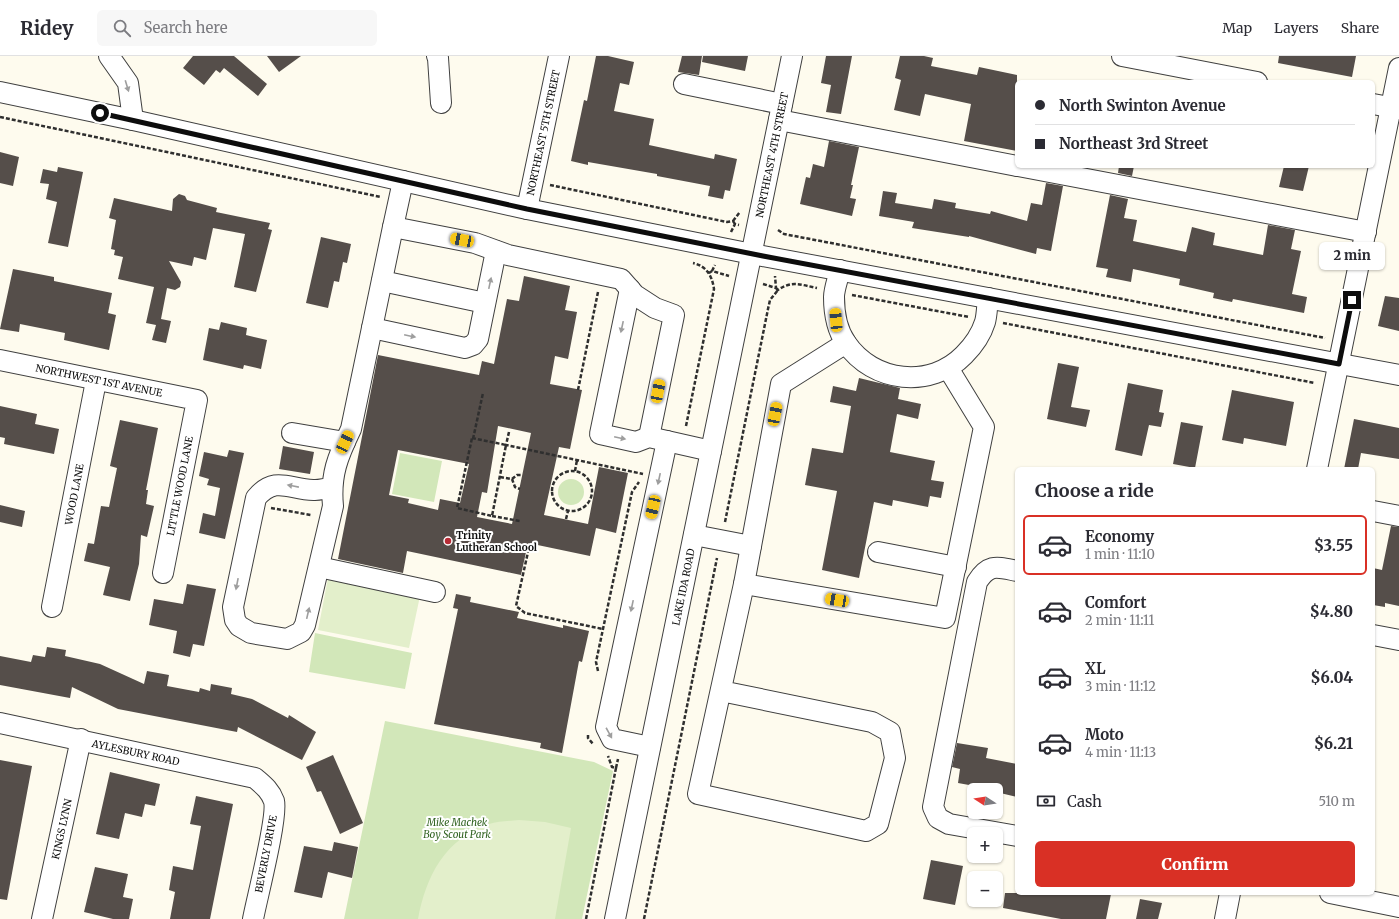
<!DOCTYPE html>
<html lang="en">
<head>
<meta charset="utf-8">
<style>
  :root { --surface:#fff; --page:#f7f7f7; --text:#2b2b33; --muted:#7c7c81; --line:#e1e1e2; --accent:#d93025 }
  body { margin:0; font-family:Merriweather,serif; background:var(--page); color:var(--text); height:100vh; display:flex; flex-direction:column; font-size:15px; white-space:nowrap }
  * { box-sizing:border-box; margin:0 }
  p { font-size:13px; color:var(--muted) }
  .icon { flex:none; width:22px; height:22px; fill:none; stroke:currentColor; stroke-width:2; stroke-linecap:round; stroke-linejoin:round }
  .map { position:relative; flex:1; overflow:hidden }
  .panel { position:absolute; left:1015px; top:411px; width:360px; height:428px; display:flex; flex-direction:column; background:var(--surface); border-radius:6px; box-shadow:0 1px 3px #0004 }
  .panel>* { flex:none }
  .guide { position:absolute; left:1015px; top:24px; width:360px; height:88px; border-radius:6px; box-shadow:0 1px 3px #0004; display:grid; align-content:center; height:88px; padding:0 20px; background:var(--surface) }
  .needle { width:26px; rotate:282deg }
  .fabs { position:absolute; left:967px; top:727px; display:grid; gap:8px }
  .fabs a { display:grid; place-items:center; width:36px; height:36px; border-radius:6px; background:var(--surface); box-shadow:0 1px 3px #0004; font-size:20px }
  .end { position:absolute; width:18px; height:18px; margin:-9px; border:5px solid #0d0d0d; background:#fff; box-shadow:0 0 0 2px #fff }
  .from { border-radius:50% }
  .bubble { position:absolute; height:28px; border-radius:6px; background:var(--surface); box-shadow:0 1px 3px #0004; font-size:13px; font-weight:800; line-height:28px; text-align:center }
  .car { position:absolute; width:12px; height:24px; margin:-12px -6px; border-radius:5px; box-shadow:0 0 3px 1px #0007; background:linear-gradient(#f5c518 24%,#345 0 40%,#f5c518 0 76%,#345 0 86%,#f5c518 0) }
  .guide b { display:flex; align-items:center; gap:14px; height:38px; font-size:15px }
  .guide b+b { border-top:1px solid var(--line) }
  .guide i { width:10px; height:10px; background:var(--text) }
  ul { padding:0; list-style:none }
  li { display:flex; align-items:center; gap:12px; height:60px; margin:0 8px 6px; padding:0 12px; border:2px solid transparent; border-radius:6px }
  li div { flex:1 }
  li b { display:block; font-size:15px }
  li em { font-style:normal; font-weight:800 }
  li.current { border-color:var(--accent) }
  li>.icon { width:36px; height:36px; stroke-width:1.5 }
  h2 { padding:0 20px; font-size:18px; line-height:48px }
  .pay { display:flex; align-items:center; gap:10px; height:44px; padding:0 20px; font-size:15px }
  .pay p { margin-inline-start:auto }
  .button { display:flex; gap:8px; margin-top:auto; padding:8px 20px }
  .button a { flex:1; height:46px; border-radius:6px; background:var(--accent); color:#fff; font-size:16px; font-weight:800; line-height:46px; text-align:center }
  header { display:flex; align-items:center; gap:24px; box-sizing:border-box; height:56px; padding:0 20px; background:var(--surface); border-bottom:1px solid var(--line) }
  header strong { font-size:19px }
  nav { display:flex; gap:22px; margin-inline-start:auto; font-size:14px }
  .search { width:280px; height:36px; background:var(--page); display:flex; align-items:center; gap:10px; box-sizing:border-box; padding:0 14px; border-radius:6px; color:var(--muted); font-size:15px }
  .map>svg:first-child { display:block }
  .green { fill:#d2e7b9 }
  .pitch { fill:#e3efcb }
  .building { fill:#554e4a; fill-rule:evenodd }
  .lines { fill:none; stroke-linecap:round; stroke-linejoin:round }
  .minor-casing { stroke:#404040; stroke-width:22 }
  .path { stroke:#2f2f2f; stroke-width:2.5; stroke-dasharray:4 2; stroke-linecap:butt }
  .minor { stroke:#fff; stroke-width:20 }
  .oneway { fill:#9e9e9e }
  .route { stroke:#0d0d0d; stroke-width:5 }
  .poi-dot { fill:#b72c36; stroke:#fff; stroke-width:1.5 }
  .labels { text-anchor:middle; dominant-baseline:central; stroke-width:4; stroke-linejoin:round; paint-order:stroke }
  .street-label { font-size:10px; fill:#0d0d0d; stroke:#fff }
  .poi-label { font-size:10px; font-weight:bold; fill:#0d0d0d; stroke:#fff; text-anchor:start }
  .park-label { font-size:10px; font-style:italic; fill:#306220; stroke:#fff }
</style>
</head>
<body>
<header>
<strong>Ridey</strong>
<div class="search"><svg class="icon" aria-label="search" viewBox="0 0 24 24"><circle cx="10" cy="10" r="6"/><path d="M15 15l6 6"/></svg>Search here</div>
<nav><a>Map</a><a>Layers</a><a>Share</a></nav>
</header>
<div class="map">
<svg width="1399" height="863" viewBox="0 0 1399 863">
  <rect width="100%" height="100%" fill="#fefbee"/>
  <path class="green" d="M400 397 442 405 434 446 392 438Z
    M558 436a13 13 0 1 1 26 0a13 13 0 1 1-26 0Z
    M315 577 412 597 405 633 309 616Z
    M385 665 594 706 613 715 582 863H344Z"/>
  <path class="pitch" d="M328 522 420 540 409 592 318 574Z
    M519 764 545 766 571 772 555 863H418C426 820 445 783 489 768 498 765 510 765 519 764Z"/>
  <path class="building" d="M193 0H234L267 28 258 40 224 12 220 17 216 14 204 29 183 12Z
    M267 0H301L279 16Z
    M596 0H608L634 6 629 29 620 27 614 55 654 63 649 89 714 103 715 98 737 103 730 135 725 134 723 143 708 140 710 130 657 120V118L588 106V109L571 105 584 44 587 45Z
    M682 0H702L699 19 678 16Z
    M703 0H748L745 15 702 6Z
    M826 0H852L841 58 826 56 831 29 821 27Z
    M900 0H924L933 2 931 10 977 19 979 11 1017 19V95L964 85 971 48 925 38 920 60 894 54 901 24 895 22Z
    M1279 0H1356L1352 21 1278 7Z
    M829 85 859 91 851 129H853L850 142 856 143 852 160 800 148 806 121 810 122 813 108 824 111Z
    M0 96 19 101 13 130 0 127Z
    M1119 110H1134L1132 120 1118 117Z
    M1284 110H1309L1303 135 1279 131Z
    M58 111 83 116 68 191 48 187 57 146 46 143 49 128 40 127 43 113 57 116Z
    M1046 127 1063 130 1051 195 1037 192 1036 198 969 180V181L912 172 914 166 879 160 883 135 897 137 895 147 932 153 934 143 956 147 955 152 990 158 991 155 1027 165 1031 147 1042 149Z
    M179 138 185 140 187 144 217 152 216 156 270 167 268 173 272 174 256 236 234 231 245 178 213 172 206 204 194 201 192 210 169 205 181 226 180 231 175 234 167 232 161 263 171 265 166 287 152 284 156 269 146 267 154 231 118 223 123 201 114 199 115 194 111 193 116 164 109 162 114 142 172 155 173 143Z
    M1110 139 1128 143 1124 162 1137 164 1133 185 1186 196 1192 171 1215 177 1213 189 1263 199 1268 169 1295 174 1291 193 1301 195 1292 238 1307 241 1304 257 1233 243 1232 246 1213 242 1214 237 1179 229 1180 223 1133 213 1131 226 1106 221 1108 213 1096 211Z
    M321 181 351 188 347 207 343 206 339 226 334 225 328 252 306 247Z
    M13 213 54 221V225L112 237 108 257 116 259 109 294 64 284 65 277 20 268 19 276 0 273Z
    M524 220 570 230 565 254 577 256 568 303 555 300 550 328 582 334 570 393 559 391 544 459 588 468 599 411 628 417 616 477 596 472 590 500 528 487 521 519 407 495 403 517 338 503 378 299 479 319 482 305 494 308 507 243 519 245ZM498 370 531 377 512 468 477 461 482 436 487 437ZM398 394 469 408 460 447 440 443 438 454 408 447 409 443 389 439Z
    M1385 240 1399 242V275L1378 270Z
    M221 266 247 272 246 279 267 284 261 313 244 309 243 313 203 304 209 272 219 274Z
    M1058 307 1079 311 1071 351 1090 354 1086 371 1047 363Z
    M859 322 900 332 898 343 921 348 918 363 897 358 890 396 935 405 931 424 944 426 941 442 930 440 928 451 893 444 892 450 874 446 859 522 822 514 837 435 805 429 812 392 843 397 851 350 830 346 833 330 856 335Z
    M1128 327 1163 334 1159 356 1164 357 1161 371 1149 369 1142 400 1115 394Z
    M1232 334 1294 346 1286 390 1244 382 1243 388 1222 384Z
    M0 350 37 358 35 368 59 373 54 398 4 388 5 382 0 381Z
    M1354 363 1399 372V403L1361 397 1358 413H1344Z
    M120 364 158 372 146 434H148L146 448 154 450 147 481 141 479 139 508 130 545 103 539 110 511 84 505 88 487 94 488 101 450 109 451 117 412 110 410Z
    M1181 366 1203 370 1195 412 1173 408Z
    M283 390 314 396 310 418 279 413Z
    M229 394 244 397 225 483 199 477 203 457 215 460 220 432 207 429 209 423 199 420 204 396 227 401Z
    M0 449 25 455 22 471 0 466Z
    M1391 470 1399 471V550L1385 547V551L1373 549V512L1382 514Z
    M187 528 216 533 204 590 193 588 190 601 173 597 177 575 149 569 154 543 183 548Z
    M456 538 471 541 470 546 519 556 517 562 563 572V569L589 575 582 606 579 605 562 697 540 692 541 687 434 668 458 553 453 552Z
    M47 591 66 594 65 600 100 608 144 628 147 615 169 619 167 630 199 636 200 632 210 635 211 628 232 632 231 638 252 643 288 662 289 659 316 676 302 704 238 671 237 676 118 653 72 631 70 642 0 629V600L31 606 33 599 45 601Z
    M957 687 988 692 986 702 1017 708V741L996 736V734L991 733 958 727 960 713 952 711Z
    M333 699 363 767 340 778 321 735 317 736 306 711Z
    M0 704 32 710 7 844 0 843Z
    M110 716 160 728 155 750 145 748 142 761 125 757 119 783 96 778Z
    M196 740 233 748 210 863H170L175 836 169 834 173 810 193 814 201 770 190 768Z
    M334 786 358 791 352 822 328 816 322 842 294 836 304 790 332 795Z
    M931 804 963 810 955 849 923 843Z
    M95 811 128 818 123 841 133 843 129 863H113L84 856Z
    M1005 837H1104L1111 838 1106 863H1061L1003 852Z
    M1140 843 1162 847 1158 863H1136Z"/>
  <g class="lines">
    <g class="minor-casing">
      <g id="minor">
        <path d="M109 0 128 27 133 64"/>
        <path d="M437 0 438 2 441 47"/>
        <path d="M1122 0 1257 26"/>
        <path d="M684 28 782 48"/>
        <path d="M0 36 133 64 527 153 752 198 1399 319"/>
        <path d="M1373 48 1399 53"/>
        <path d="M779 64 1017 110"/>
        <path d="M1018 110 1366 176"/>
        <path d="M403 125 393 171 475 187 508 199 621 223 635 239 655 252 674 259 649 381"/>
        <path id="s1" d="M527 153 559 0"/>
        <path d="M840 214C838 223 834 233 834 241 834 256 837 274 846 287 873 327 931 333 964 299 973 290 981 279 985 266 987 259 987 250 988 242"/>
        <path d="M382 225 485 247"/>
        <path d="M630 233 600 378 636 386 649 381 711 395"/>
        <path d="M372 272 465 292 473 289 478 283 496 195"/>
        <path d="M846 287 781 328 744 528 945 562 984 371 948 312"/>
        <path id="s2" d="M0 304 197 344 163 517"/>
        <path d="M292 377 345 386"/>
        <path d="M1317 413 1399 12"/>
        <path d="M332 432C326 432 321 434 315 434 291 435 276 418 256 442L233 551 235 564 239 570 251 577 287 583 301 576 305 569 333 450C330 419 338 400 351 373L393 171"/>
        <path d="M1373 455 1399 460"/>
        <path d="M694 479 751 490"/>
        <path d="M878 496 956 511"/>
        <path d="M319 511 435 536"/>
        <path d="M1017 515C997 511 989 507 977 526L933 751 938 762 949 768 1017 780"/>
        <path id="s3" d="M52 551 96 325"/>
        <path d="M1373 579 1399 584"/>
        <path d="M721 635 872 666 890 676 895 702 878 768 866 775 698 738 744 528"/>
        <path id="s4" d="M0 667 255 722C263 729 270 734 274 745 278 761 257 842 253 863"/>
        <path d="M650 691 612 683 606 671 667 385"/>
        <path d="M1330 837 1399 851"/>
        <path id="s5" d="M42 863 81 683"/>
        <path id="s6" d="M615 863 792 0"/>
        <path d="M1225 863 1230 837"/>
      </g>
    </g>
    <path class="path" d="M0 61 381 141
      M550 129 727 166 733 165 735 168
      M733 165 740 156
      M778 174 784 178 1325 282
      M731 176 735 168 739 169
      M712 215 715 209
      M709 217 712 215 729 220
      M763 228 776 232 775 220
      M776 232 778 234C792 224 801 229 817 232
      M852 239 969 261
      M1003 267 1315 327
      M578 334 598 236
      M686 370 714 233C712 219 706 210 693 207
      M509 376 506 389 643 418
      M472 382 506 389 492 460 457 452Z
      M473 383 483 337
      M552 435a20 20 0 1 1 40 0a20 20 0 1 1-40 0Z
      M575 415 577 404
      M500 421 512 423 515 431 520 433
      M512 423 517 419H522
      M271 452 311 459
      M492 460 520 465
      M566 463 568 455
      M725 466 768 253 770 244 778 234
      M530 487 516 550 525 557 603 573
      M598 615 596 606 632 436 639 426
      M588 679V682L593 688
      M616 712 618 703
      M586 863 616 712 612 711 608 700
      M644 863 717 502"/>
    <use href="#minor" class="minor"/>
  </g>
  <defs><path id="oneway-solid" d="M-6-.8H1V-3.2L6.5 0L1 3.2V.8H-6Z"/></defs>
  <g class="oneway">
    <use href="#oneway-solid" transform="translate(127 30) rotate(73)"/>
    <use href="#oneway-solid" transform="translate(490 227) rotate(-78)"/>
    <use href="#oneway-solid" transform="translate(622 271) rotate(102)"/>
    <use href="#oneway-solid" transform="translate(410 280) rotate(12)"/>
    <use href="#oneway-solid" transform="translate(620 382) rotate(12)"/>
    <use href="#oneway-solid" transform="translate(659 423) rotate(102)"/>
    <use href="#oneway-solid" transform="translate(293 430) rotate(-169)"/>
    <use href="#oneway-solid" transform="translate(237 528) rotate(101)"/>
    <use href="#oneway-solid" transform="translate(632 550) rotate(102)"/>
    <use href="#oneway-solid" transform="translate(308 557) rotate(-77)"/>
    <use href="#oneway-solid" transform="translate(609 677) rotate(61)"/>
  </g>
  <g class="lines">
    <path class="route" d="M100 57 527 153 763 200 1339 308 1352 244"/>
  </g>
  <circle class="poi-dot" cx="448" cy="485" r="4"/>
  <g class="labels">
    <g class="street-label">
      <text stroke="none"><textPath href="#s1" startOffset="78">NORTHEAST 5TH STREET</textPath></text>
      <text stroke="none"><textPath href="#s6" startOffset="780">NORTHEAST 4TH STREET</textPath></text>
      <text stroke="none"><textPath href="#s2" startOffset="101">NORTHWEST 1ST AVENUE</textPath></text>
      <text transform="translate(180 430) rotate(-79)">LITTLE WOOD LANE</text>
      <text stroke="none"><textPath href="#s3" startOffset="115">WOOD LANE</textPath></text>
      <text stroke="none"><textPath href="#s6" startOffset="339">LAKE IDA ROAD</textPath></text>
      <text stroke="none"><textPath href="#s4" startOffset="139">AYLESBURY ROAD</textPath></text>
      <text stroke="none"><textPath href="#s5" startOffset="92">KINGS LYNN</textPath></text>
      <text transform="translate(266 798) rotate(-79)">BEVERLY DRIVE</text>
    </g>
    <g class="poi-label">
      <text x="456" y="479">Trinity<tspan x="456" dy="12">Lutheran School</tspan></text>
    </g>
    <g class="park-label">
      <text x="457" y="766">Mike Machek<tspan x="457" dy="12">Boy Scout Park</tspan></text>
    </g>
  </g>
</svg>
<div class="fabs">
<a><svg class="needle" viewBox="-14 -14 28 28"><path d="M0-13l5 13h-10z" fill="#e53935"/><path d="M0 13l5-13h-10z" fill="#7c7c81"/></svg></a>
<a>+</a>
<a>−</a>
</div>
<i class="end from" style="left:100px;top:57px"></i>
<i class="end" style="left:1352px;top:244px"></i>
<div class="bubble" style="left:1319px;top:186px;width:66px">2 min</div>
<i class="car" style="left:462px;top:184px;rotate:281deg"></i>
<i class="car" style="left:836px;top:264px;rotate:355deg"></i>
<i class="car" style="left:658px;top:335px;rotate:11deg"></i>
<i class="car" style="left:775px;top:358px;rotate:11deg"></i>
<i class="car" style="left:345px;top:386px;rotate:25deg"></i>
<i class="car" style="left:653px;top:451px;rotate:193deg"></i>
<i class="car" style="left:837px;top:544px;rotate:280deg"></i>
<div class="guide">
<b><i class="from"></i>North Swinton Avenue</b>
<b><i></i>Northeast 3rd Street</b>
</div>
<section class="panel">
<h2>Choose a ride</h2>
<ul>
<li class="current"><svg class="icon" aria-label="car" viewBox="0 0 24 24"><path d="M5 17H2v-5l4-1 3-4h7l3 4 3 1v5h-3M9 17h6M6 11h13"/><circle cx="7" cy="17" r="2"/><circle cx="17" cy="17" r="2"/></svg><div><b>Economy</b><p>1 min · 11:10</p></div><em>$3.55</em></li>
<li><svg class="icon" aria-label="car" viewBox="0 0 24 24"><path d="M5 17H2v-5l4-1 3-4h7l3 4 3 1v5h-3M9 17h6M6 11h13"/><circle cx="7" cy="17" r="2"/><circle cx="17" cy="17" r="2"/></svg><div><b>Comfort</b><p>2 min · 11:11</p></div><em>$4.80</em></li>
<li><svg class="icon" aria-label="car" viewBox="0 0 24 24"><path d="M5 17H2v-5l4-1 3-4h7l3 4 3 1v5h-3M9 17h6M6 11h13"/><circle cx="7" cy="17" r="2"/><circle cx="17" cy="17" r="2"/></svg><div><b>XL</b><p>3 min · 11:12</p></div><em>$6.04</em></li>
<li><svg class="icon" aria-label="car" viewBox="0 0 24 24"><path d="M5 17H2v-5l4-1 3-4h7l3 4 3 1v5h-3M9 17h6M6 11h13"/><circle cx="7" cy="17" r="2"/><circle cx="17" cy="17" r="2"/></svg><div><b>Moto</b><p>4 min · 11:13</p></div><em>$6.21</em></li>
</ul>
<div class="pay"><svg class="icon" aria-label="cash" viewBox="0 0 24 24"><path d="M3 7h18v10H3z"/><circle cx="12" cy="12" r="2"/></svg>Cash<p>510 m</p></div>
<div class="button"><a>Confirm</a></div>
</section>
</div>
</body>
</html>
